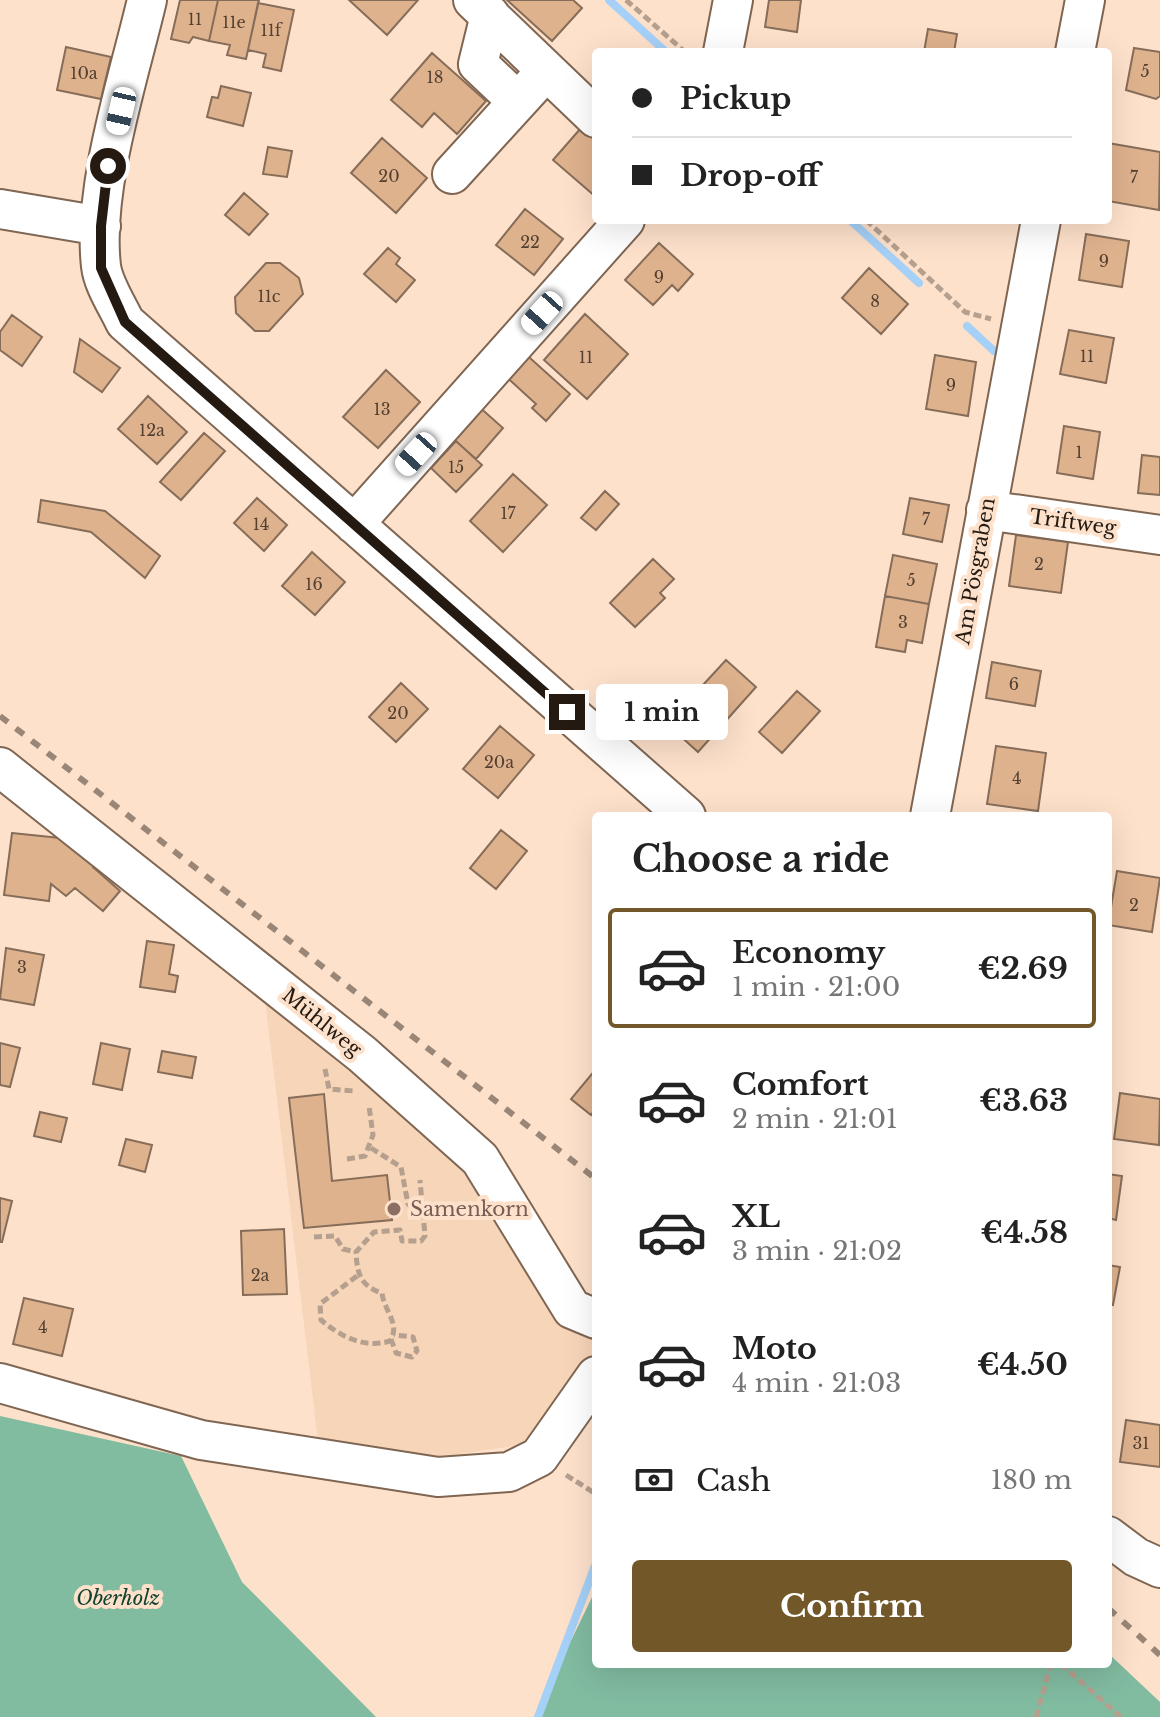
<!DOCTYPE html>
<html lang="en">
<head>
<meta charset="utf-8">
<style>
  :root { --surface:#fff; --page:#f6f6f6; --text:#222; --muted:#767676; --line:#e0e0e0; --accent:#725829 }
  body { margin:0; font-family:"Libre Baskerville",serif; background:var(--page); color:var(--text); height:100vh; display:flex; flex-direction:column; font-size:30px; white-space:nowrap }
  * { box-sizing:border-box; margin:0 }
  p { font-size:26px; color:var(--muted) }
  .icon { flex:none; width:44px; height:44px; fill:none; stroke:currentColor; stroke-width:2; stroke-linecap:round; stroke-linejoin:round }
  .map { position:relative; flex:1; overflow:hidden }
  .sheet { position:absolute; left:592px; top:812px; width:520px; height:856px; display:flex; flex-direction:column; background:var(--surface); border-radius:8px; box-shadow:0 8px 32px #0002 }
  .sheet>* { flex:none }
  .guide { position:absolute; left:592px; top:48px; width:520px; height:176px; border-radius:8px; box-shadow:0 8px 32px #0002; display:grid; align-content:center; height:176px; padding:0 40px; background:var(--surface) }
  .end { position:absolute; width:36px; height:36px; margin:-18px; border:10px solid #241a12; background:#fff; box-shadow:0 0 0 4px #fff }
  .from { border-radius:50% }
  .bubble { position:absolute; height:56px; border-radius:8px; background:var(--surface); box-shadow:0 8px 32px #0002; font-size:26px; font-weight:800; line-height:56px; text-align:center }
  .car { position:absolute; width:24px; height:48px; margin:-24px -12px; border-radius:10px; box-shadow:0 0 6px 2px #0007; background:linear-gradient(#fff 24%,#345 0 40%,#fff 0 76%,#345 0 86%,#fff 0) }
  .guide b { display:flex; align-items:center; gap:28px; height:76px; font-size:30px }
  .guide b+b { border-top:2px solid var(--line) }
  .guide i { width:20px; height:20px; background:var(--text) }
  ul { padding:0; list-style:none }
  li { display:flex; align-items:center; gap:24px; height:120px; margin:0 16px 12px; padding:0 24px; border:4px solid transparent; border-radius:8px }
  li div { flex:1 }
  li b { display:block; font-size:30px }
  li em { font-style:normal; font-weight:800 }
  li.current { border-color:var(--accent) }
  li>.icon { width:72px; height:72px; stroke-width:1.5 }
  h2 { padding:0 40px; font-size:36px; line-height:96px }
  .pay { display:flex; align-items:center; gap:20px; height:88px; padding:0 40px; font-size:30px }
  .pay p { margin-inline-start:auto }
  .button { display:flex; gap:16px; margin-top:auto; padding:16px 40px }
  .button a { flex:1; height:92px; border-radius:8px; background:var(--accent); color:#fff; font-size:32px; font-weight:800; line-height:92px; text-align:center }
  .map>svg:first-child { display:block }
  .built { fill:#f7d5b9 }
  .forest { fill:#81bba0 }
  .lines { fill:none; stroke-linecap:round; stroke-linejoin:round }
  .stream { stroke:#a5d0f7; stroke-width:8 }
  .building { fill:#dfb28e; stroke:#866d59; stroke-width:2 }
  .minor-casing { stroke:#7f6653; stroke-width:42 }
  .path { stroke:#b59f8e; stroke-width:5; stroke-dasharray:8 4; stroke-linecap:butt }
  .minor { stroke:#fff; stroke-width:38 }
  .rail { stroke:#9a8677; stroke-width:6; stroke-dasharray:10 10; stroke-linecap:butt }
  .route { stroke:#241a12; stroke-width:10 }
  .education-dot { fill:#8d6e63; stroke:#fde1cb; stroke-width:3 }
  .labels { text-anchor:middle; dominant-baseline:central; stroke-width:8; stroke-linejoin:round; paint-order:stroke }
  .number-label { font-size:16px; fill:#534031 }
  .street-label { font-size:20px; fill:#241a12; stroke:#fde1cb }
  .education-label { font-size:20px; fill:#785e54; stroke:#fde1cb; text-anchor:start }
  .park-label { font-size:20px; font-style:italic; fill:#124230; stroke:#fde1cb }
</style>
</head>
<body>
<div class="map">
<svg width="1160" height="1717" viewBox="0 0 1160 1717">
  <rect width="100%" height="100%" fill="#fde1cb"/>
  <path class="built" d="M264 991 473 1166 565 1322 596 1338V1355L573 1388 521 1445 439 1457 318 1441Z"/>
  <path class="forest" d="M0 1416 181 1456 242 1582 376 1717H0Z
    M596 1589V1664H1108V1653L1160 1702V1717H534Z"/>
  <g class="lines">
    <path class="stream" d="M609 0 666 52
      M850 220 919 283
      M967 326 994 351
      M538 1717 596 1563"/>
  </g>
  <path class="building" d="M180 0H218L209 41 193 37 189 43 171 39Z
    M218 0H259L246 59 227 55 230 45 209 41Z
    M349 0H418L387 35Z
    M507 0H573L582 8 552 41Z
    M769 0H801L797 32 765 27Z
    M258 3 294 10 281 71 263 67 266 54 248 50Z
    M928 29 957 34 954 52H924Z
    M66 47 111 57 101 99 57 90Z
    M1134 48 1160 52V96L1156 99 1126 90Z
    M432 53 486 101 457 134 434 113 422 127 391 100Z
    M221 86 251 93 243 126 207 117 212 97 218 98Z
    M581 128 596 141V197L553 160Z
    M382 138 427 178 396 213 351 173Z
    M1108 143 1160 152 1159 210 1108 201Z
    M268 147 292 151 287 177 263 174Z
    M244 193 268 214 249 235 225 215Z
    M525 209 563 239 534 275 496 245Z
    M1086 234 1129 241 1122 287 1079 280Z
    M659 243 693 274 678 291 672 285 653 305 625 280Z
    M388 248 400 258 396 264 415 280 396 302 364 274Z
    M266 263H280L299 278 303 294 269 331H255L236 313 235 297Z
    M869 268 908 304 881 334 842 298Z
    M585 314 628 354 587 399 544 360Z
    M12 315 42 337 22 366 0 350V332Z
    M1069 330 1114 338 1106 383 1060 374Z
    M80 339 120 368 102 392 74 372Z
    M520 349 570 394 546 421 532 408 536 404 500 371Z
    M935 355 976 362 968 416 926 409Z
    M386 370 420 402 378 448 343 417Z
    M148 396 187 432 157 464 118 429Z
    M477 405 503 428 476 459 450 436Z
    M1064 426 1100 432 1093 479 1057 473Z
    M204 433 225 451 181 500 160 482Z
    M456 441 482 465 456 492 431 468Z
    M1142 455 1160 457V495L1138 493Z
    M513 474 547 505 503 552 470 521Z
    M605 491 619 504 596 530 581 518Z
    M257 498 287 525 264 551 234 523Z
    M910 498 949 505 942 542 903 534Z
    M41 500 105 511 160 556 145 578 91 532 38 522Z
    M1016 535 1068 542 1061 593 1009 586Z
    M312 552 345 582 315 615 282 586Z
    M893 555 937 564 929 604 885 596Z
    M653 559 674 579 660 593 665 598 635 627 610 603Z
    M885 596 929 604 922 643 907 640 905 652 876 647Z
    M726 660 756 687 698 752 667 724Z
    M992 662 1041 671 1035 706 986 698Z
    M401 683 428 709 396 742 369 717Z
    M797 691 820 711 782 753 759 732Z
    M500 726 534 755 498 798 463 769Z
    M996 746 1046 753 1038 811 987 804Z
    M501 830 527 851 496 889 470 868Z
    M12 833 70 839 97 861 93 867 120 891 103 911 75 888 66 896 51 884 49 901 4 895Z
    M1117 871 1160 878 1152 932 1108 925Z
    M147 941 174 945 169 974 178 976 175 992 140 987Z
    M6 948 44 955 34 1005 0 999Z
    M0 1043 20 1048 10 1087 0 1085Z
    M101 1043 130 1049 122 1090 93 1084Z
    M162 1051 196 1057 192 1078 158 1072Z
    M596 1069V1108L591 1115 571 1099Z
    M1120 1093 1160 1099 1159 1145 1114 1139Z
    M324 1094 332 1181 387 1175 392 1220 304 1228 289 1098Z
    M40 1112 67 1118 61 1142 34 1136Z
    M126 1139 152 1145 145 1172 119 1165Z
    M1108 1174 1122 1176 1116 1220 1108 1218Z
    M0 1198 12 1201 2 1242H0Z
    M284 1229 287 1294 243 1295 241 1231Z
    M1108 1265 1120 1267 1113 1305 1108 1304Z
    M24 1298 73 1309 62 1356 13 1344Z
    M1126 1420 1160 1425V1467L1120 1462Z"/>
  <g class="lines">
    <g class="minor-casing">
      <path id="minor" d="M147 0C129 77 92 188 101 266 103 284 117 305 125 322L686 816
        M473 0 596 118
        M490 15 478 64 516 100
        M723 52 733 0
        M1075 52 1085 0
        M452 174 545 72
        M0 209 101 226
        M986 510 1160 535
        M354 524 625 220
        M0 767 362 1054 480 1159 572 1309 596 1319
        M930 816 1041 220
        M0 1383 201 1440 438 1477 509 1472 539 1457 596 1376
        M1108 1536 1136 1557 1160 1568"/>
    </g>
    <path class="path" d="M626 0 685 52
      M866 220 965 312 991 319
      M325 1069 329 1089 354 1091
      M371 1148 401 1167 408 1204 423 1215
      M347 1159 365 1156 373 1135 369 1106
      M314 1237 335 1236 343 1249 356 1252
      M357 1276 320 1304 321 1320C340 1336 364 1349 390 1341 401 1324 384 1311 382 1293 360 1286 357 1273 356 1252L374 1232 400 1230 402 1241H421L425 1236 420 1180
      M391 1339 396 1353 412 1357 417 1351 413 1337 394 1335
      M566 1475 596 1494
      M1061 1664 1121 1717
      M1036 1717 1051 1664"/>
    <use href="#minor" class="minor"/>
    <path class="rail" d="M0 716 596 1179
      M1108 1608 1160 1655"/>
  </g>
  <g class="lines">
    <path class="route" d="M108 166 101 226V268L125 322 567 712"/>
  </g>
  <circle class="education-dot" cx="394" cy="1209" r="8"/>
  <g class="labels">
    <g class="number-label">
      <text x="195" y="19">11</text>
      <text x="234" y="22">11e</text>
      <text x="271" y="30">11f</text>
      <text x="1145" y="71">5</text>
      <text x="84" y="73">10a</text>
      <text x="435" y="77">18</text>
      <text x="389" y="176">20</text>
      <text x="1134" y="177">7</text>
      <text x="530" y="242">22</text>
      <text x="1104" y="261">9</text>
      <text x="659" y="277">9</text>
      <text x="269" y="296">11c</text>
      <text x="875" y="301">8</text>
      <text x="1087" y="356">11</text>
      <text x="586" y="357">11</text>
      <text x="951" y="385">9</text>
      <text x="382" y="409">13</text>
      <text x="152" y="430">12a</text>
      <text x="1079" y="452">1</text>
      <text x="456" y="467">15</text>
      <text x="508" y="513">17</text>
      <text x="926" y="519">7</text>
      <text x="261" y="524">14</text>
      <text x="1039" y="564">2</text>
      <text x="911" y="580">5</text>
      <text x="314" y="584">16</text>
      <text x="903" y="622">3</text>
      <text x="1014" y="684">6</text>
      <text x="398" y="713">20</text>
      <text x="499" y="762">20a</text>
      <text x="1017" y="778">4</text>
      <text x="1134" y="905">2</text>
      <text x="22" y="967">3</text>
      <text x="260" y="1275">2a</text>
      <text x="43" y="1327">4</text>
      <text x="1141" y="1443">31</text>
    </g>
    <g class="street-label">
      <text transform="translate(1073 522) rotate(8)">Triftweg</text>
      <text transform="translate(975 571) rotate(-80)">Am Pösgraben</text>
      <text transform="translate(322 1022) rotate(39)">Mühlweg</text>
    </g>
    <g class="education-label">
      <text x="410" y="1209">Samenkorn</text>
    </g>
    <g class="park-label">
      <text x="118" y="1598">Oberholz</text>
    </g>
  </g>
</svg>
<i class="end from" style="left:108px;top:166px"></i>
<i class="end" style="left:567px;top:712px"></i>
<div class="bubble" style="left:596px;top:684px;width:132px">1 min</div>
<i class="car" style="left:121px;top:111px;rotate:193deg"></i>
<i class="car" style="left:542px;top:313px;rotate:222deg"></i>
<i class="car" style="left:416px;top:454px;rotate:222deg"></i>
<div class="guide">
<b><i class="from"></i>Pickup</b>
<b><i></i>Drop-off</b>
</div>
<section class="sheet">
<h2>Choose a ride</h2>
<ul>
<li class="current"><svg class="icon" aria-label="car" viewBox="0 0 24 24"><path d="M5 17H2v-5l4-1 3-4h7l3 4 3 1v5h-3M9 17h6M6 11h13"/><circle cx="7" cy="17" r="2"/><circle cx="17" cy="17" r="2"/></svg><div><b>Economy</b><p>1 min · 21:00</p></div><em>€2.69</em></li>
<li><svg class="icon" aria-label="car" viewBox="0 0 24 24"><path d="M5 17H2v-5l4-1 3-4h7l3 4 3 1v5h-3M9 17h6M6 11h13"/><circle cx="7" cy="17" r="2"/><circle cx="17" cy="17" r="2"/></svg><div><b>Comfort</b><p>2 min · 21:01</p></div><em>€3.63</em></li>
<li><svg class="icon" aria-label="car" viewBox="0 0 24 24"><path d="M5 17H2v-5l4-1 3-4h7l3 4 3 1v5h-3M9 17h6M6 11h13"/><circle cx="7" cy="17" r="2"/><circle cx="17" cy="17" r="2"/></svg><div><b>XL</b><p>3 min · 21:02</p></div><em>€4.58</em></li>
<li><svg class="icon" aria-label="car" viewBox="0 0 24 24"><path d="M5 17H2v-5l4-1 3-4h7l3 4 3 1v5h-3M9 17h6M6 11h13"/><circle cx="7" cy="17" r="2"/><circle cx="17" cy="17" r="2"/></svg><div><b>Moto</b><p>4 min · 21:03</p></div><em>€4.50</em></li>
</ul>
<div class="pay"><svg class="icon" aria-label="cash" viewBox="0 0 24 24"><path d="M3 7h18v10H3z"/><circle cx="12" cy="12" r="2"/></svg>Cash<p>180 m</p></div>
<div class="button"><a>Confirm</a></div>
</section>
</div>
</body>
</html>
